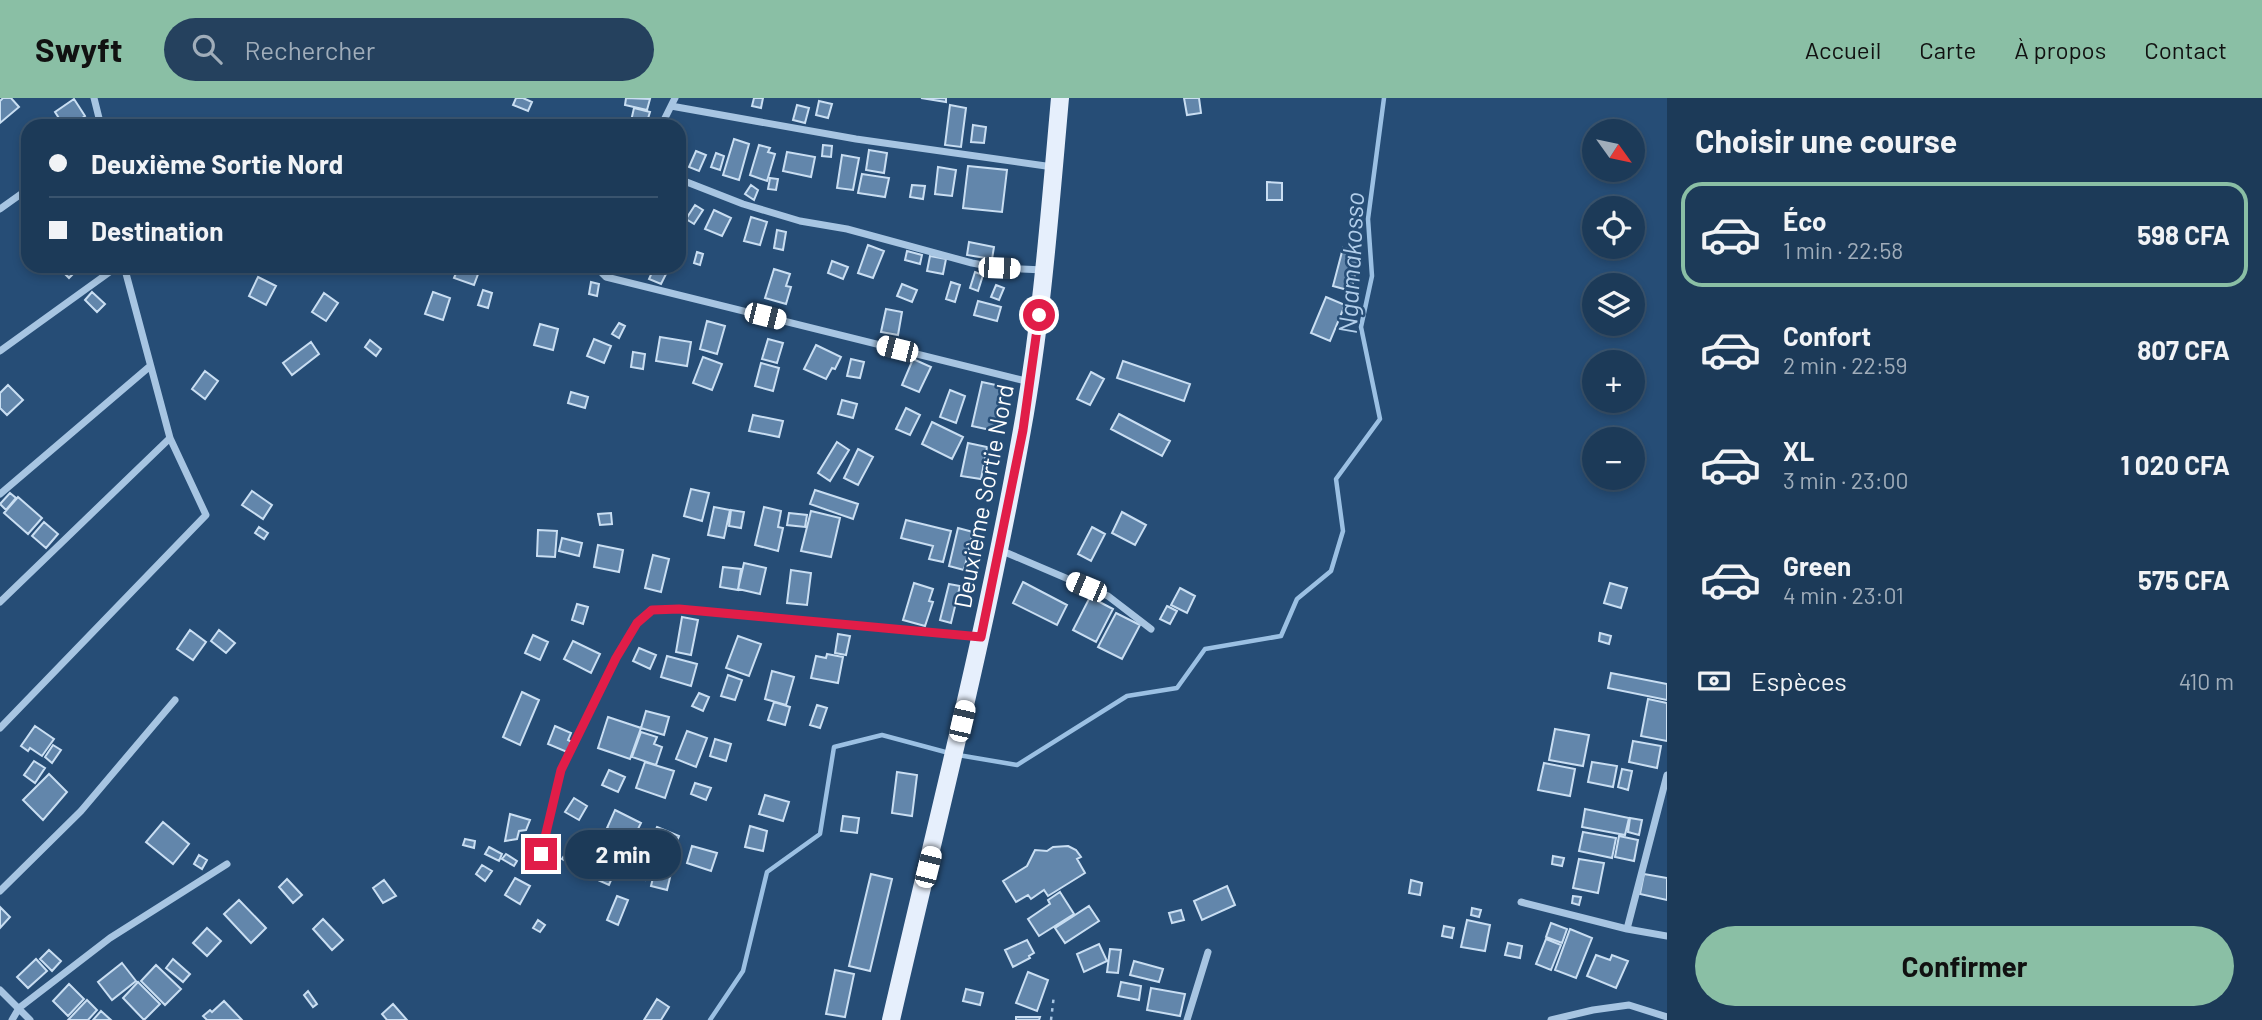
<!DOCTYPE html>
<html lang="fr">
<head>
<meta charset="utf-8">
<style>
  :root { --surface:#1c3a58; --page:#25415e; --text:#f1f3f6; --muted:#a0adba; --line:#3a546e; --accent:#8abfa5 }
  body { margin:0; font-family:Barlow,sans-serif; background:var(--page); color:var(--text); height:100vh; display:flex; flex-direction:column; font-size:26px; white-space:nowrap }
  * { box-sizing:border-box; margin:0 }
  p { font-size:23px; color:var(--muted) }
  .icon { flex:none; width:38px; height:38px; fill:none; stroke:currentColor; stroke-width:2; stroke-linecap:round; stroke-linejoin:round }
  .map { position:relative; flex:1; overflow:hidden }
  .drawer { display:flex; flex-direction:column; background:var(--surface); width:595px }
  .drawer>* { flex:none }
  .banner { position:absolute; left:21px; top:21px; width:665px; height:154px; border-radius:21px; box-shadow:0 4px 10px #0003,0 0 0 2px var(--line); display:grid; align-content:center; height:154px; padding:0 28px; background:var(--surface) }
  .needle { width:46px; rotate:123deg }
  .fabs { position:absolute; left:1582px; top:21px; display:grid; gap:14px }
  .fabs a { display:grid; place-items:center; width:63px; height:63px; border-radius:50%; background:var(--surface); box-shadow:0 4px 10px #0003,0 0 0 2px var(--line); font-size:35px }
  .end { position:absolute; width:32px; height:32px; margin:-16px; border:9px solid #e11d48; background:#fff; box-shadow:0 0 0 4px #fff }
  .from { border-radius:50% }
  .bubble { position:absolute; height:49px; border-radius:24px; background:var(--surface); box-shadow:0 4px 10px #0003,0 0 0 2px var(--line); font-size:23px; font-weight:700; line-height:49px; text-align:center }
  .car { position:absolute; width:21px; height:42px; margin:-21px -10px; border-radius:9px; box-shadow:0 0 5px 2px #0007; background:linear-gradient(#fff 24%,#345 0 40%,#fff 0 76%,#345 0 86%,#fff 0) }
  .banner b { display:flex; align-items:center; gap:24px; height:66px; font-size:26px }
  .banner b+b { border-top:2px solid var(--line) }
  .banner i { width:18px; height:18px; background:var(--text) }
  ul { padding:0; list-style:none }
  li { display:flex; align-items:center; gap:21px; height:105px; margin:0 14px 10px; padding:0 14px; border:4px solid transparent; border-radius:21px }
  li div { flex:1 }
  li b { display:block; font-size:26px }
  li em { font-style:normal; font-weight:700 }
  li.current { border-color:var(--accent) }
  li>.icon { width:63px; height:63px; stroke-width:1.5 }
  h2 { padding:0 28px; font-size:32px; line-height:84px }
  .pay { display:flex; align-items:center; gap:18px; height:77px; padding:0 28px; font-size:26px }
  .pay p { margin-inline-start:auto }
  .primary-button { display:flex; gap:14px; margin-top:auto; padding:14px 28px }
  .primary-button a { flex:1; height:80px; border-radius:42px; background:var(--accent); color:#111; font-size:28px; font-weight:700; line-height:80px; text-align:center }
  header { display:flex; align-items:center; gap:42px; box-sizing:border-box; height:98px; padding:0 35px; background:var(--accent); color:#111 }
  header strong { font-size:33px }
  nav { display:flex; gap:38px; margin-inline-start:auto; font-size:24px }
  .search { width:490px; height:63px; background:var(--page); display:flex; align-items:center; gap:18px; box-sizing:border-box; padding:0 24px; border-radius:38px; color:var(--muted); font-size:26px }
  main { display:flex; flex:1; min-height:0 }
  .map>svg:first-child { display:block }
  .lines { fill:none; stroke-linecap:round; stroke-linejoin:round }
  .stream { stroke:#9bc0e3; stroke-width:4.5 }
  .building { fill:#6286ab; stroke:#c9def2; stroke-width:2 }
  .path { stroke:#a7c5e2; stroke-width:2.5; stroke-dasharray:3.5 5; stroke-linecap:butt }
  .street { stroke:#a7c5e2; stroke-width:7 }
  .primary { stroke:#e6effc; stroke-width:18 }
  .route { stroke:#e11d48; stroke-width:9 }
  .labels { text-anchor:middle; dominant-baseline:central; stroke-width:5; stroke-linejoin:round; paint-order:stroke }
  .street-label { font-size:24px; fill:#fff; stroke:#264d76 }
  .water-label { font-size:26px; font-style:italic; fill:#b2ceea; stroke:#264d76 }
</style>
</head>
<body>
<header>
<strong>Swyft</strong>
<div class="search"><svg class="icon" aria-label="search" viewBox="0 0 24 24"><circle cx="10" cy="10" r="6"/><path d="M15 15l6 6"/></svg>Rechercher</div>
<nav><a>Accueil</a><a>Carte</a><a>À propos</a><a>Contact</a></nav>
</header>
<main>
<div class="map">
<svg width="1667" height="922" viewBox="0 0 1667 922">
  <rect width="100%" height="100%" fill="#264d76"/>
  <g class="lines">
    <path class="stream" d="M958 657 1017 667 1127 598 1177 590 1205 551 1281 538 1297 501 1331 473 1343 433 1336 381 1380 321 1361 229 1372 178 1368 121 1384 0
      M710 922 743 873 767 774 820 736 834 649 882 637 949 655"/>
  </g>
  <path class="building" d="M3 0H11L19 9 0 25V3Z
    M516 0H523L532 4 528 13 513 7Z
    M626 0 650 1 647 12 625 7Z
    M754 0H763L761 10 752 8Z
    M921 0H946V4Z
    M1184 0H1199L1201 15 1187 17Z
    M74 1 85 18 71 28H64L55 14Z
    M819 3 832 6 828 20 816 17Z
    M797 7 809 10 805 25 793 22Z
    M950 7 966 10 961 49 945 47Z
    M634 10 650 14 646 27 631 23Z
    M973 27 986 29 984 45 971 44Z
    M734 41 749 46 739 82 723 77Z
    M759 47 770 50 768 54 775 56 767 83 750 77Z
    M823 47 832 48 831 59 822 58Z
    M869 52 887 55 884 75 866 72Z
    M696 53 706 57 699 73 689 69Z
    M787 54 815 59 811 79 783 73Z
    M716 55 724 58 720 72 711 69Z
    M842 57 859 60 853 92 837 90Z
    M968 68 1007 72 1002 114 963 110Z
    M938 69 956 72 952 98 935 96Z
    M862 76 889 80 885 99 858 95Z
    M770 80 778 81 776 92 768 91Z
    M1267 84 1282 85V102H1267Z
    M751 87 758 92 754 102 745 96Z
    M912 87 925 88 923 101 910 99Z
    M695 107 703 112 694 126 686 121Z
    M714 112 731 120 722 138 705 131Z
    M751 119 767 124 760 147 744 143Z
    M777 132 786 134 783 152 774 150Z
    M969 144 994 149 992 161 967 157Z
    M868 147 884 153 873 180 858 175Z
    M1343 150 1361 154 1351 193 1333 188Z
    M907 153 922 157 920 166 905 162Z
    M697 154 703 156 700 167 694 165Z
    M930 158 946 161 943 176 927 173Z
    M832 163 848 169 843 181 828 175Z
    M60 168H68L74 175 69 180 59 170Z
    M459 168H481L474 187 454 180Z
    M655 168H670L661 186 649 181Z
    M774 171 790 176 786 188 791 189 786 206 765 200Z
    M975 174 983 177 978 193 970 190Z
    M258 179 276 188 266 207 249 198Z
    M591 184 599 186 597 198 589 196Z
    M951 184 960 187 955 204 946 201Z
    M902 186 917 192 912 204 897 198Z
    M996 187 1004 190 999 202 991 199Z
    M483 192 492 195 488 210 478 207Z
    M92 194 105 206 97 214 85 202Z
    M433 194 450 200 443 222 425 216Z
    M324 195 338 205 326 223 312 214Z
    M1326 199 1345 207 1330 243 1311 235Z
    M978 203 1001 209 997 223 974 217Z
    M886 211 902 214 898 237 881 234Z
    M707 223 725 228 717 256 700 251Z
    M619 225 625 228 619 240 612 236Z
    M540 226 558 231 553 252 534 247Z
    M660 239 691 244 687 268 656 263Z
    M594 241 611 248 604 265 587 258Z
    M768 241 783 245 777 265 762 261Z
    M370 242 381 251 376 258 365 249Z
    M311 244 319 256 292 277 283 265Z
    M816 247 841 259 835 271 832 270 826 281 804 271Z
    M633 254 645 256 643 271 631 269Z
    M703 259 722 266 712 292 693 285Z
    M851 261 864 264 860 280 847 278Z
    M913 261 931 269 919 294 902 287Z
    M1123 263 1190 286 1184 303 1117 280Z
    M761 265 779 270 773 293 755 288Z
    M205 273 218 283 205 301 192 291Z
    M1091 274 1104 281 1090 307 1077 301Z
    M982 284 1005 289 995 333 972 328Z
    M8 287 23 302 7 317 0 310V295Z
    M950 292 965 298 956 325 940 319Z
    M571 294 588 299 585 310 568 305Z
    M842 302 857 306 853 320 838 316Z
    M906 310 920 317 910 337 896 331Z
    M1119 316 1170 343 1162 358 1111 331Z
    M753 317 783 323 779 339 749 333Z
    M932 324 963 339 952 361 922 346Z
    M837 344 849 352 830 383 818 375Z
    M968 345 987 349 981 381 961 378Z
    M858 351 873 359 858 387 844 380Z
    M691 391 709 395 702 423 684 418Z
    M815 392 858 406 853 421 810 406Z
    M252 393 272 407 263 421 242 407Z
    M10 395 16 400 6 412 0 406Z
    M18 399 42 420 28 436 4 415Z
    M714 409 730 412 724 440 708 437Z
    M764 409 781 413 778 429 783 430 778 453 755 447Z
    M731 412 744 414 741 430 729 428Z
    M811 413 840 420 831 459 801 453Z
    M1122 414 1146 427 1135 447 1112 435Z
    M611 415 612 426 600 427 598 416Z
    M789 415 807 417 805 429 787 427Z
    M906 422 951 433 943 464 929 461 933 448 901 440Z
    M44 424 58 436 46 450 32 438Z
    M259 429 268 435 264 441 255 435Z
    M1092 429 1105 436 1091 463 1078 456Z
    M958 430 973 434 964 472 949 468Z
    M538 432 557 433 555 459 537 458Z
    M562 440 582 445 579 458 559 453Z
    M598 447 623 452 619 474 594 469Z
    M653 457 669 461 661 494 645 490Z
    M744 465 766 470 760 496 738 491Z
    M723 469 741 471 738 492 720 489Z
    M791 472 811 475 807 507 787 505Z
    M1023 484 1067 507 1057 527 1013 505Z
    M914 485 933 491 929 503 933 504 925 528 903 522Z
    M1610 485 1627 490 1621 510 1604 505Z
    M949 486 960 488 951 525 940 522Z
    M1180 490 1195 498 1187 515 1171 507Z
    M1090 499 1113 511 1096 544 1073 532Z
    M577 506 588 509 583 526 572 522Z
    M1167 508 1177 513 1170 526 1160 521Z
    M1116 515 1140 527 1122 561 1098 549Z
    M682 519 698 522 691 557 676 554Z
    M190 532 206 544 193 562 177 551Z
    M219 532 235 545 226 555 211 543Z
    M1600 535 1611 538 1609 546 1599 543Z
    M838 536 850 538 846 557 835 555Z
    M533 537 548 544 540 562 525 555Z
    M738 538 761 546 749 578 726 570Z
    M573 543 600 556 591 575 564 561Z
    M639 550 656 557 650 571 633 563Z
    M827 556 843 559 838 585 811 580 816 558 826 560Z
    M667 558 697 566 691 588 661 579Z
    M772 573 794 579 786 607 765 601Z
    M1611 575 1667 586V602L1608 590Z
    M728 577 742 582 735 602 721 598Z
    M522 594 539 602 520 647 503 639Z
    M699 595 709 599 703 613 692 608Z
    M1648 601 1667 605V643L1641 638Z
    M774 604 790 609 785 627 768 622Z
    M817 607 827 610 820 630 810 627Z
    M646 613 669 619 664 637 641 630Z
    M608 619 641 630 630 661 598 650Z
    M35 628 54 641 42 658 30 650 28 653 21 648Z
    M555 628 571 635 568 642 572 644 567 654 548 646Z
    M1555 631 1589 637 1583 668 1549 662Z
    M687 633 707 640 696 669 676 661Z
    M641 634 657 639 654 646 662 649 656 667 632 659Z
    M715 641 731 646 726 663 710 658Z
    M1633 643 1661 648 1657 670 1629 664Z
    M53 647 61 652 52 665 45 659Z
    M34 663 45 670 35 685 24 677Z
    M645 664 674 673 665 700 636 690Z
    M1592 664 1617 668 1613 689 1588 684Z
    M1544 665 1575 671 1570 698 1538 692Z
    M1622 671 1632 673 1628 692 1618 689Z
    M609 672 625 679 618 694 602 687Z
    M897 674 917 677 912 718 892 715Z
    M49 676 67 694 43 722 23 702Z
    M695 685 711 690 706 702 691 696Z
    M765 697 789 704 783 723 759 716Z
    M574 700 587 708 579 722 565 714Z
    M1585 711 1629 720 1625 737 1582 729Z
    M615 712 641 725 632 743 607 730Z
    M510 716 530 722 526 732 519 733 517 741 505 743Z
    M843 718 859 720 857 735 841 733Z
    M1630 720 1642 722 1639 737 1628 734Z
    M163 724 189 746 173 766 146 744Z
    M750 728 767 733 763 753 745 749Z
    M657 729 679 738 669 762 647 753Z
    M1583 734 1616 740 1612 760 1579 753Z
    M1619 738 1638 742 1634 763 1615 759Z
    M465 741 475 743 474 750 463 747Z
    M605 747 623 754 609 787 591 779Z
    M692 748 717 755 711 773 687 765Z
    M1068 748 1076 752 1081 759 1077 761 1085 775 1048 798 1044 792 1031 801 1028 797 1016 804 1003 783 1027 768 1035 752 1047 753 1053 749Z
    M489 749 502 756 499 763 485 756Z
    M569 750 574 753 567 764 562 761Z
    M506 756 517 763 514 768 502 761Z
    M199 757 207 762 202 771 194 766Z
    M1553 758 1564 760 1562 768 1552 766Z
    M1579 761 1604 765 1598 795 1573 790Z
    M657 763 673 767 667 792 651 788Z
    M642 765 650 769 645 782 637 779Z
    M482 767 492 773 485 783 476 776Z
    M871 776 892 781 870 873 849 868Z
    M1644 776 1667 780V802L1640 796Z
    M515 780 530 788 520 806 505 797Z
    M287 781 302 797 293 805 279 789Z
    M384 782 396 798 383 805 373 790Z
    M1411 782 1422 785 1420 797 1409 795Z
    M1227 788 1235 807 1202 822 1194 803Z
    M1060 794 1074 816 1039 838 1028 821 1050 806 1048 802Z
    M617 798 628 802 618 827 607 822Z
    M1573 798 1581 799 1579 807 1572 805Z
    M239 802 266 830 251 845 224 816Z
    M1089 808 1099 823 1065 845 1055 830Z
    M0 809 10 819 0 830Z
    M1472 810 1481 812 1479 819 1471 817Z
    M1181 812 1184 822 1172 825 1169 815Z
    M323 821 343 842 332 852 313 831Z
    M538 822 545 827 540 834 533 830Z
    M1467 822 1490 827 1485 853 1461 849Z
    M1551 825 1567 831 1562 845 1546 839Z
    M1444 828 1454 830 1452 840 1442 838Z
    M207 830 221 843 207 858 193 845Z
    M1570 831 1592 840 1576 880 1555 872Z
    M1546 841 1561 847 1551 872 1536 866Z
    M1027 842 1034 855 1029 858 1030 860 1013 869 1005 852Z
    M1508 845 1522 848 1520 860 1505 857Z
    M1099 846 1107 863 1084 874 1077 856Z
    M1110 851 1121 852 1118 875 1107 874Z
    M49 852 61 863 52 873 40 861Z
    M1596 857 1610 862 1612 857 1628 863 1616 890 1587 878Z
    M36 861 47 873 28 890 17 879Z
    M173 861 190 876 183 884 166 870Z
    M1134 863 1163 871 1159 884 1130 877Z
    M122 865 136 883 112 902 98 884Z
    M156 867 181 891 165 907 141 883Z
    M835 872 854 876 845 919 826 916Z
    M1028 874 1048 882 1037 913 1016 905Z
    M138 884 160 906 144 922 123 900Z
    M1121 884 1141 888 1139 902 1118 898Z
    M69 886 84 901 68 918 53 903Z
    M1151 890 1185 896 1180 918 1147 912Z
    M966 891 983 895 980 907 963 903Z
    M308 893 317 906 313 909 304 897Z
    M657 901 669 909 661 922H644Z
    M87 902 97 912 88 922H68Z
    M224 903 242 922H207L203 918 210 912 212 914Z
    M393 906 407 922H387L382 916Z
    M101 913 111 922H93Z
    M1016 919H1040L1039 922H1016Z"/>
  <g class="lines">
    <path class="path" d="M1051 922 1054 897"/>
    <path class="street" d="M94 0 101 28
      M671 8 856 41 1053 69
      M661 28 675 0
      M679 81 743 106 800 123 847 131 972 165 999 170 1044 172
      M0 111 28 91
      M599 168 600 173 606 179 1030 284
      M0 253 118 168
      M0 396 149 269
      M1000 452 1108 498 1151 531
      M0 504 170 340
      M0 630 206 417 170 340 124 168
      M541 756 561 672 616 560 637 525 651 512 679 511 980 539
      M0 793 81 713 175 602
      M1521 804 1627 831 1667 838
      M1627 831 1667 677
      M0 892 30 922
      M12 922 19 910 110 840 227 766
      M1187 922 1208 854
      M1551 922 1593 912 1629 907 1667 919"/>
    <path class="primary" d="M891 922C936 726 987 530 1022 332 1042 222 1050 111 1060 0"/>
  </g>
  <g class="lines">
    <path class="route" d="M541 756 561 672 616 560 637 525 652 512 679 511 981 539 1023 332 1039 217"/>
  </g>
  <g class="labels">
    <g class="street-label">
      <text transform="translate(983 398) rotate(-79)">Deuxième Sortie Nord</text>
    </g>
    <g class="water-label">
      <text transform="translate(1350 165) rotate(-87)">Ngamakosso</text>
    </g>
  </g>
</svg>
<div class="fabs">
<a><svg class="needle" viewBox="-14 -14 28 28"><path d="M0-13l5 13h-10z" fill="#e53935"/><path d="M0 13l5-13h-10z" fill="#a0adba"/></svg></a>
<a><svg class="icon" aria-label="locate" viewBox="0 0 24 24"><circle cx="12" cy="12" r="6"/><path d="M12 2v4M12 18v4M2 12h4M18 12h4"/></svg></a>
<a><svg class="icon" aria-label="layers" viewBox="0 0 24 24"><path d="M12 4l9 5-9 5-9-5zM3 14l9 5 9-5"/></svg></a>
<a>+</a>
<a>−</a>
</div>
<i class="end from" style="left:1039px;top:217px"></i>
<i class="end" style="left:541px;top:756px"></i>
<div class="bubble" style="left:565px;top:732px;width:116px">2 min</div>
<i class="car" style="left:999px;top:170px;rotate:92deg"></i>
<i class="car" style="left:765px;top:218px;rotate:104deg"></i>
<i class="car" style="left:897px;top:251px;rotate:284deg"></i>
<i class="car" style="left:1086px;top:489px;rotate:293deg"></i>
<i class="car" style="left:962px;top:623px;rotate:13deg"></i>
<i class="car" style="left:928px;top:769px;rotate:14deg"></i>
<div class="banner">
<b><i class="from"></i>Deuxième Sortie Nord</b>
<b><i></i>Destination</b>
</div>
</div>
<section class="drawer">
<h2>Choisir une course</h2>
<ul>
<li class="current"><svg class="icon" aria-label="car" viewBox="0 0 24 24"><path d="M5 17H2v-5l4-1 3-4h7l3 4 3 1v5h-3M9 17h6M6 11h13"/><circle cx="7" cy="17" r="2"/><circle cx="17" cy="17" r="2"/></svg><div><b>Éco</b><p>1 min · 22:58</p></div><em>598 CFA</em></li>
<li><svg class="icon" aria-label="car" viewBox="0 0 24 24"><path d="M5 17H2v-5l4-1 3-4h7l3 4 3 1v5h-3M9 17h6M6 11h13"/><circle cx="7" cy="17" r="2"/><circle cx="17" cy="17" r="2"/></svg><div><b>Confort</b><p>2 min · 22:59</p></div><em>807 CFA</em></li>
<li><svg class="icon" aria-label="car" viewBox="0 0 24 24"><path d="M5 17H2v-5l4-1 3-4h7l3 4 3 1v5h-3M9 17h6M6 11h13"/><circle cx="7" cy="17" r="2"/><circle cx="17" cy="17" r="2"/></svg><div><b>XL</b><p>3 min · 23:00</p></div><em>1 020 CFA</em></li>
<li><svg class="icon" aria-label="car" viewBox="0 0 24 24"><path d="M5 17H2v-5l4-1 3-4h7l3 4 3 1v5h-3M9 17h6M6 11h13"/><circle cx="7" cy="17" r="2"/><circle cx="17" cy="17" r="2"/></svg><div><b>Green</b><p>4 min · 23:01</p></div><em>575 CFA</em></li>
</ul>
<div class="pay"><svg class="icon" aria-label="cash" viewBox="0 0 24 24"><path d="M3 7h18v10H3z"/><circle cx="12" cy="12" r="2"/></svg>Espèces<p>410 m</p></div>
<div class="primary-button"><a>Confirmer</a></div>
</section>
</main>
</body>
</html>
